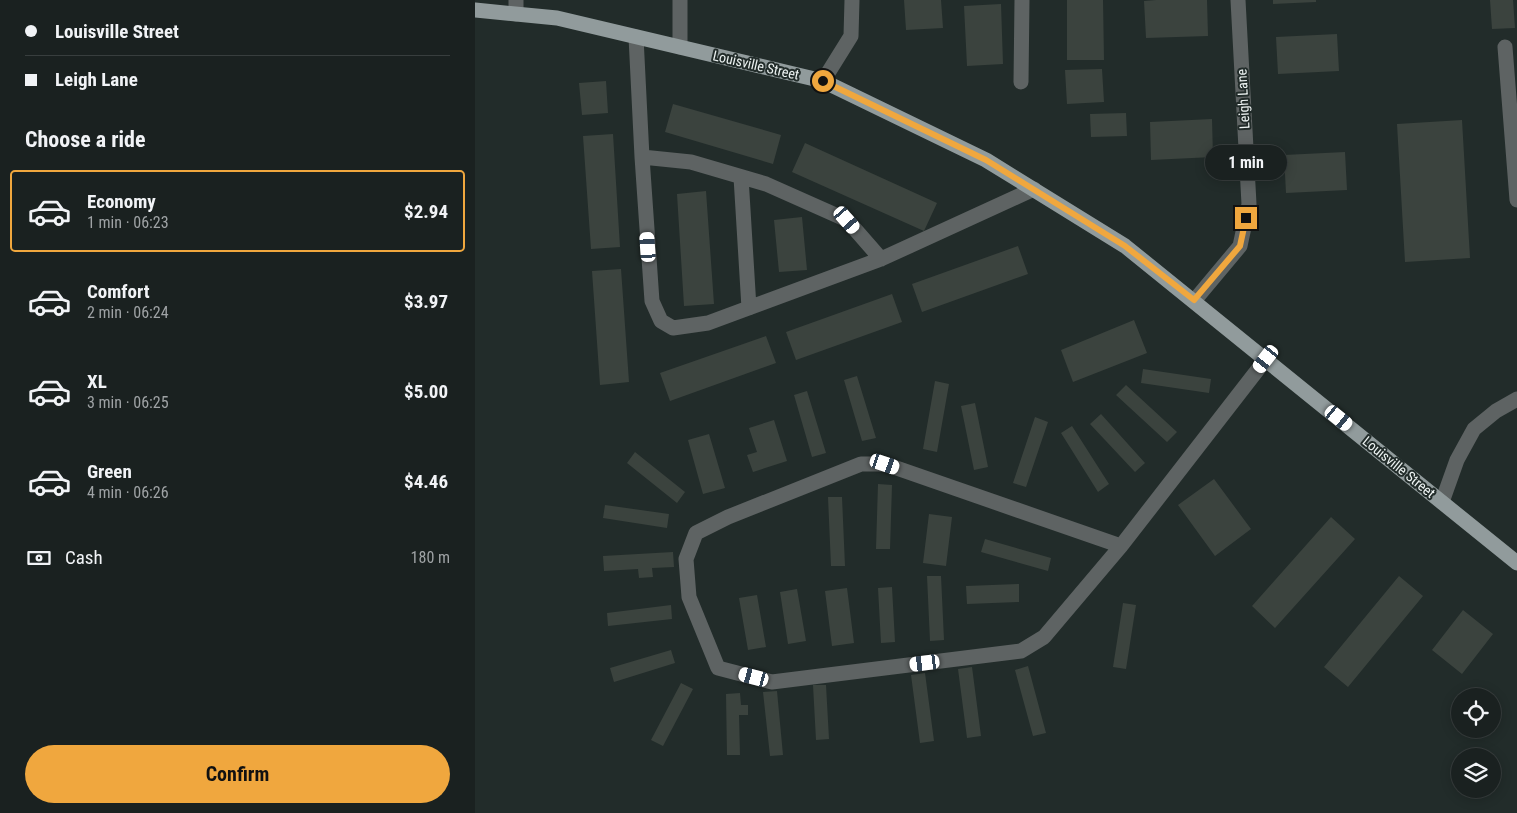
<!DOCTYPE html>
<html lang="en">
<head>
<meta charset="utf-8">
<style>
  :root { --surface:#1a2120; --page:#232929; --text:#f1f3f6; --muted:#9fa3a5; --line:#383e3e; --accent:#f0a73e }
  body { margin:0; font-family:"Roboto Condensed",sans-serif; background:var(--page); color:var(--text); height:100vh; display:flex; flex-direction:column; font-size:19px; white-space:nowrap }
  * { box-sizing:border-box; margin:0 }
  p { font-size:16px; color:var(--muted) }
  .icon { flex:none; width:28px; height:28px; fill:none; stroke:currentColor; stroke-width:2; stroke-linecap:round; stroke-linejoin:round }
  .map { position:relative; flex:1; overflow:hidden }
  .drawer { display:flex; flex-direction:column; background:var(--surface); width:475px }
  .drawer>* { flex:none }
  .guide { display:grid; align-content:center; height:110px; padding:0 25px; background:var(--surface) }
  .tools { position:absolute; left:976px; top:688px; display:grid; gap:10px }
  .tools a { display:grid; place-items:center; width:50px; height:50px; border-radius:50%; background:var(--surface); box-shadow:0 2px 12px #0003,0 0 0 1px var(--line); font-size:25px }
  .end { position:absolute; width:22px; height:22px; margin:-11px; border:6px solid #f0a73e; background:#111; box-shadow:0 0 0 2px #111 }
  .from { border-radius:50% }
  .bubble { position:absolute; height:35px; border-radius:18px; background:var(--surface); box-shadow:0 2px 12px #0003,0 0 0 1px var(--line); font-size:16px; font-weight:700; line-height:35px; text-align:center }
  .car { position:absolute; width:15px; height:30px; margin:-15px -8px; border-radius:6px; box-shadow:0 0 4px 1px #0007; background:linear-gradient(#fff 24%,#345 0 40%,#fff 0 76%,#345 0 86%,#fff 0) }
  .guide b { display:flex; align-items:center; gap:18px; height:48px; font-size:19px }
  .guide b+b { border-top:1px solid var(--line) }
  .guide i { width:12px; height:12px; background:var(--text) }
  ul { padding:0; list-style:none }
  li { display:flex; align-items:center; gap:15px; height:82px; margin:0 10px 8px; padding:0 15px; border:2px solid transparent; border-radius:5px }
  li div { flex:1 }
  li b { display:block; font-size:19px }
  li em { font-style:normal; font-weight:700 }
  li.on { border-color:var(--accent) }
  li>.icon { width:45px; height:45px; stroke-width:1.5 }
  h2 { padding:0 25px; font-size:22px; line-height:60px }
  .pay { display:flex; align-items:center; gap:12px; height:55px; padding:0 25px; font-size:19px }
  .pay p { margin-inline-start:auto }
  .cta { display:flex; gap:10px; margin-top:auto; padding:10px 25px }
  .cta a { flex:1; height:58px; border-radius:30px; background:var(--accent); color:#111; font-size:20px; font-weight:700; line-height:58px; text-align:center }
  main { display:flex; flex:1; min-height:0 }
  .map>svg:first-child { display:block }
  .building { fill:#3b433e }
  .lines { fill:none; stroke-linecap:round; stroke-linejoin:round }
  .minor { stroke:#5e6363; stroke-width:15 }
  .major { stroke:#919b9c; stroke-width:15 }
  .route { stroke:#f0a73e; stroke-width:6 }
  .labels { text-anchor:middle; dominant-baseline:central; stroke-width:4; stroke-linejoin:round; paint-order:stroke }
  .street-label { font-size:14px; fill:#eef4f3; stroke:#222c2a }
</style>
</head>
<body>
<main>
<section class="drawer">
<div class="guide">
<b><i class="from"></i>Louisville Street</b>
<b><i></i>Leigh Lane</b>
</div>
<h2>Choose a ride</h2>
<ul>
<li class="on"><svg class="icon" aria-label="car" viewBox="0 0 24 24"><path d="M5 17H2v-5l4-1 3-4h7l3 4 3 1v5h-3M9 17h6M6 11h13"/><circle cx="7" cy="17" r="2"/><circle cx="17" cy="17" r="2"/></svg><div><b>Economy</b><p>1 min · 06:23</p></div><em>$2.94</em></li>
<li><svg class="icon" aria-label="car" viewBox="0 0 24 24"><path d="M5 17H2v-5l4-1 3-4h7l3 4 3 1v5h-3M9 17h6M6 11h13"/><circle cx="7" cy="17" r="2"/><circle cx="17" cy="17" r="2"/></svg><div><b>Comfort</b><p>2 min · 06:24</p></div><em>$3.97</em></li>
<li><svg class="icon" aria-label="car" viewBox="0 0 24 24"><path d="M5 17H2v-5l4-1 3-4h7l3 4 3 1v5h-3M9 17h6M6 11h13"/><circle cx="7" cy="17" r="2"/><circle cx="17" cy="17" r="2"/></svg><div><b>XL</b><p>3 min · 06:25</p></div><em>$5.00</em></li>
<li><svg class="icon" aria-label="car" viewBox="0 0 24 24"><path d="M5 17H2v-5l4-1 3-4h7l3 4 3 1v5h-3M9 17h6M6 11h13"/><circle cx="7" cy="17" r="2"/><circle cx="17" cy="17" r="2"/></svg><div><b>Green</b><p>4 min · 06:26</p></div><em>$4.46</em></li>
</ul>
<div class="pay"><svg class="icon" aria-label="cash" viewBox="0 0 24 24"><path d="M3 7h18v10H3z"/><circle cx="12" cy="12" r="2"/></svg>Cash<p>180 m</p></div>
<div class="cta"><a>Confirm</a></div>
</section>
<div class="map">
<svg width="1042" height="813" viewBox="0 0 1042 813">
  <rect width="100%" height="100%" fill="#222c2a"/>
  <path class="building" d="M429 0H466L468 28 431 30Z
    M592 0H628L629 60H592Z
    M681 0H732L733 36 671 38 669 1Z
    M798 0H841V2L798 4Z
    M1015 0H1038L1040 28 1017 29Z
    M526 4 528 64 492 66 489 6Z
    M862 34 864 71 803 74 801 37Z
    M627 69 629 102 592 104 590 70Z
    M131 81 133 113 107 115 104 83Z
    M198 104 306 135 298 164 190 132Z
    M651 113 652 136 616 137 615 114Z
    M737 119 738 157 676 160 675 122Z
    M987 120 995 258 930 262 922 124Z
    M138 134 145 247 116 249 108 136Z
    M330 143 462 203 449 231 317 172Z
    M870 152 872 190 811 193 809 155Z
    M231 191 239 304 209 306 202 194Z
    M327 217 332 270 304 272 299 220Z
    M543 246 553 274 447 312 437 284Z
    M146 269 154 382 125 385 117 271Z
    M417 294 427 322 321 360 311 332Z
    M659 320 672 353 598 382 586 350Z
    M291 336 301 363 195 401 185 373Z
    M668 369 736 379 734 393 666 383Z
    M382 376 401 438 387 441 369 380Z
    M460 381 474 384 462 452 448 449Z
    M651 385 702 432 692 442 641 395Z
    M332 391 351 453 337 457 319 395Z
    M500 403 513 467 499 470 486 406Z
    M626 414 670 463 660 472 615 424Z
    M560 417 573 422 551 487 538 483Z
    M299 420 312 461 278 472 272 455 282 452 274 428Z
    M597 426 634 484 623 492 586 433Z
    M234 434 250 488 228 494 213 440Z
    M160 452 210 492 202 503 152 463Z
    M739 479 776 529 740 556 703 505Z
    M403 484 417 485 415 549H401Z
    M353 497H367L370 566H356Z
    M130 505 194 514 192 528 128 518Z
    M454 514 477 517 471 566 448 563Z
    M856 517 880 539 800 628 777 606Z
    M510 539 576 558 573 571 506 552Z
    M198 552 199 567 177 568 178 577 164 578 163 569 129 571 128 556Z
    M452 576H466L469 640 455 641Z
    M924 576 948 596 873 687 849 667Z
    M544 584V602L492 604 491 586Z
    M417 587 420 642 406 643 403 588Z
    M372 588 379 643 357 646 350 591Z
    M322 589 331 641 313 644 305 592Z
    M282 595 291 647 273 650 264 598Z
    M648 603 661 605 651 669 638 667Z
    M196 605 197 619 133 626 132 613Z
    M988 610 1018 634 987 674 957 650Z
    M196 650 200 663 139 682 135 668Z
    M553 666 571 733 558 736 540 670Z
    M497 667 506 736 492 738 483 669Z
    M450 673 459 741 445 743 436 675Z
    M206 683 218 689 188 746 176 740Z
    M338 685H351L354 739 341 740Z
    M302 691 308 755 295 756 288 692Z
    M265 693 266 705H273V715H264L265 755H252L251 694Z"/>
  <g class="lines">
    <path class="minor" d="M205 0V47
      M41 14V0
      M161 37 167 157 177 301 186 321 198 328 233 323 406 259 559 189
      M1030 47 1042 200
      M348 81 376 36 377 0
      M546 82 547 0
      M167 157 216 162 291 184 372 220 406 259
      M266 177 274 308
      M719 301 765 246 774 204 763 0
      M967 502 982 460 999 429 1021 411 1042 399
      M646 546 410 464H386L253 517 221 533 211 559 214 597 243 668 297 682 546 651 569 637 646 546 791 359"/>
    <path class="major" d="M0 10 82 18 348 81 511 160 650 246 1042 563"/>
  </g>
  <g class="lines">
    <path class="route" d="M348 81 511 160 650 246 719 300 765 246 771 218"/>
  </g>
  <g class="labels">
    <g class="street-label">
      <text transform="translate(281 65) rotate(13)">Louisville Street</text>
      <text transform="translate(768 99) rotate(-93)">Leigh Lane</text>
      <text transform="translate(924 467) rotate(39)">Louisville Street</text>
    </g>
  </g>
</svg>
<div class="tools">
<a><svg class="icon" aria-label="locate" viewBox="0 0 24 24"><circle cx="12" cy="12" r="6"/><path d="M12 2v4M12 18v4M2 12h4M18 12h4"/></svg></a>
<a><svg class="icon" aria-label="layers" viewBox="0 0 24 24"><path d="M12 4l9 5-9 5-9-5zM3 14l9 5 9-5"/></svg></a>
</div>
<i class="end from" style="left:348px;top:81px"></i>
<i class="end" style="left:771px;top:218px"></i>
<div class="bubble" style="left:730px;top:145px;width:82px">1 min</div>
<i class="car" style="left:372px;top:220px;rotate:139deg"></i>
<i class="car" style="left:173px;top:247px;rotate:356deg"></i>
<i class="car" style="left:791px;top:359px;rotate:218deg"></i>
<i class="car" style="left:864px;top:418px;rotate:129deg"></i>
<i class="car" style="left:410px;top:464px;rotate:109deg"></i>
<i class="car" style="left:450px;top:663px;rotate:263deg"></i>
<i class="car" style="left:279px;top:677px;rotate:285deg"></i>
</div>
</main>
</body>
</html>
